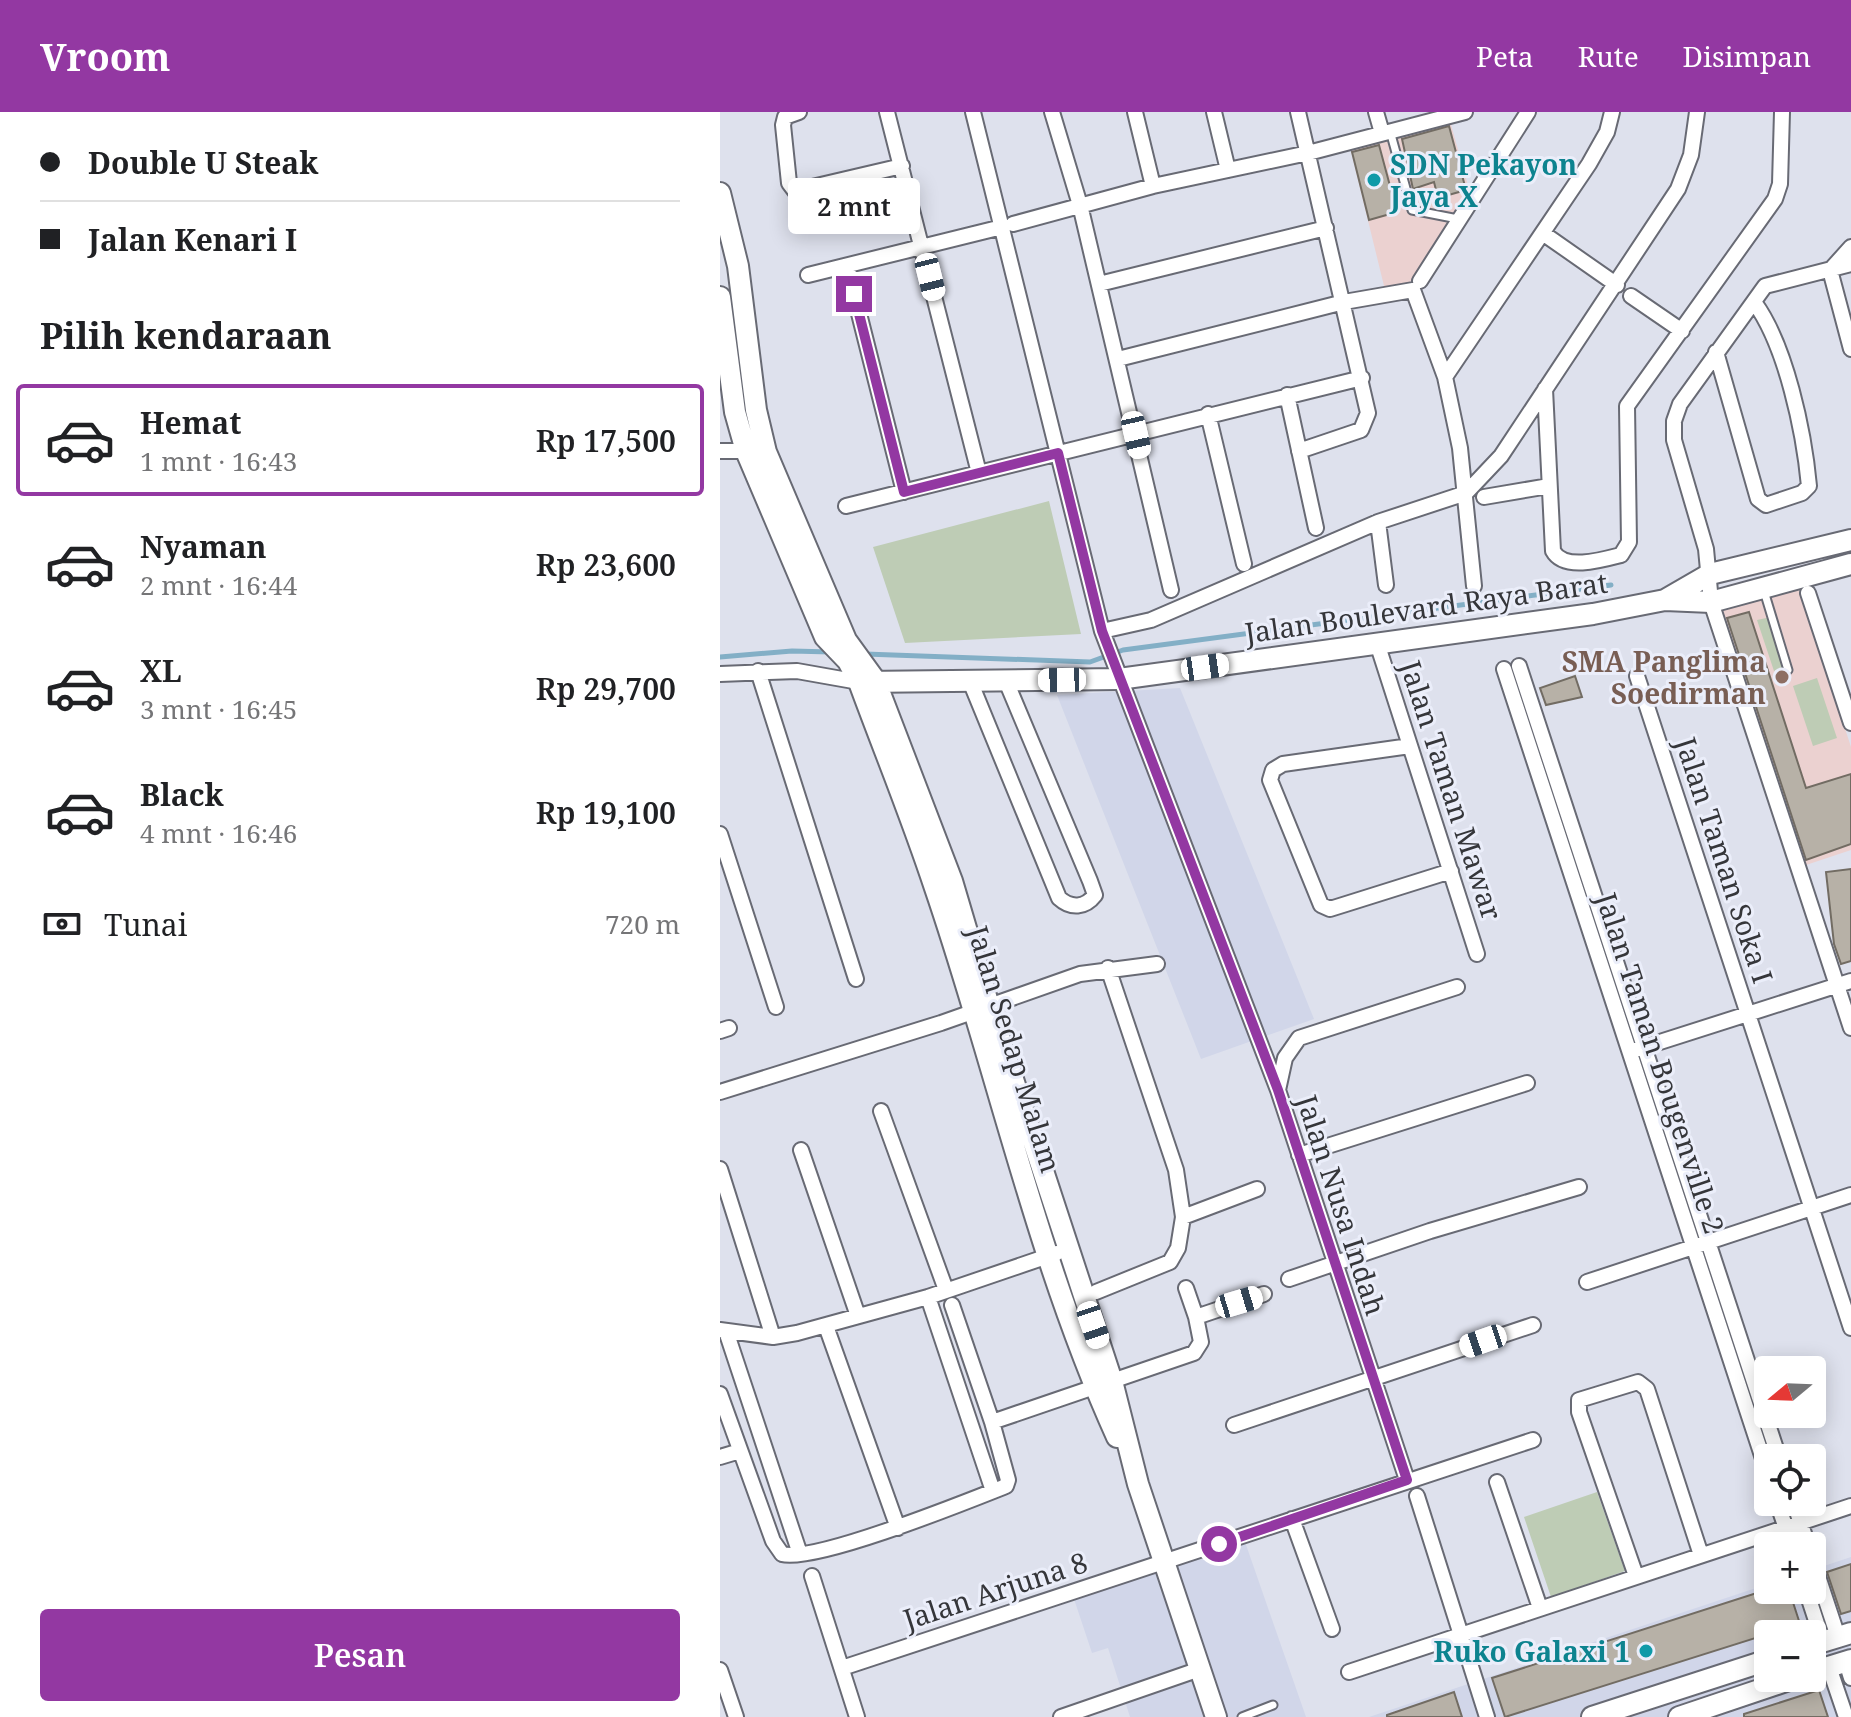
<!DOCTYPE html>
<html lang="id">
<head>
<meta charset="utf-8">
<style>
  :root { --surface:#fff; --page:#f2f2f2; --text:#202124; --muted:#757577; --line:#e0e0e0; --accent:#9338a2 }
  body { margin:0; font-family:"Noto Serif",serif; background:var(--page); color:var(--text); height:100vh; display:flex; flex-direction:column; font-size:30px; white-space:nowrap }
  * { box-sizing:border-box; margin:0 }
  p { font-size:26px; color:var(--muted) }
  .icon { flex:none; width:44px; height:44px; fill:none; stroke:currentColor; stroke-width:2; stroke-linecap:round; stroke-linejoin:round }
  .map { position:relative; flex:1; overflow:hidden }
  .details { display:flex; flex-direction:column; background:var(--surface); width:720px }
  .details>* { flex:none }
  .hud { display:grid; align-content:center; height:176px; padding:0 40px; background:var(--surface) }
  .needle { width:52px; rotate:251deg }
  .fabs { position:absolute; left:1034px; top:1244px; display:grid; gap:16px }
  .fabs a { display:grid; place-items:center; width:72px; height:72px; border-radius:8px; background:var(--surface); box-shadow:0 4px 20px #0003; font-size:40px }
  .end { position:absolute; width:36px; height:36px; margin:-18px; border:10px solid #9338a2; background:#fff; box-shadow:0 0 0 4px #fff }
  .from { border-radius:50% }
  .bubble { position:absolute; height:56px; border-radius:8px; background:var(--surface); box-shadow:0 4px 20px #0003; font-size:26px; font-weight:600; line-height:56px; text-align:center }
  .car { position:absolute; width:24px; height:48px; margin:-24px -12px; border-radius:10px; box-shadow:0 0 6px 2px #0007; background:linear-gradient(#fff 24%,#345 0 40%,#fff 0 76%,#345 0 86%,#fff 0) }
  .hud b { display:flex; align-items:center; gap:28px; height:76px; font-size:30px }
  .hud b+b { border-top:2px solid var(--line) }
  .hud i { width:20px; height:20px; background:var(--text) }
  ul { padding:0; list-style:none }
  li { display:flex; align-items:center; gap:24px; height:112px; margin:0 16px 12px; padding:0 24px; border:4px solid transparent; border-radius:8px }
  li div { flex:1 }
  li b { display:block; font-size:30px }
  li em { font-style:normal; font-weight:600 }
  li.on { border-color:var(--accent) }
  li>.icon { width:72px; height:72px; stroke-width:1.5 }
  h2 { padding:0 40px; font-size:36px; line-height:96px }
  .pay { display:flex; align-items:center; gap:20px; height:88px; padding:0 40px; font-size:30px }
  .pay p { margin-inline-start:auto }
  .primary-button { display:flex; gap:16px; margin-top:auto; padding:16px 40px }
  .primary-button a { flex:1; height:92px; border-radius:8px; background:var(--accent); color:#fff; font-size:32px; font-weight:600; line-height:92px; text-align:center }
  header { display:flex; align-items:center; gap:48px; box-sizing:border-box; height:112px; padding:0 40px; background:var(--accent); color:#fff }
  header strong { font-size:38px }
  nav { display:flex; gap:44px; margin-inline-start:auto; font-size:28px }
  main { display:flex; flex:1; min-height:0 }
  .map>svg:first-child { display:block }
  .built { fill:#d1d6e9; fill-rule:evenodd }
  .education { fill:#ebd1d0 }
  .green { fill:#beccb5 }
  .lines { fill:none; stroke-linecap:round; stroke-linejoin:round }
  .stream { stroke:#83afc6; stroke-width:5 }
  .building { fill:#b7b1a7; stroke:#726c63; stroke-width:2 }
  .lane-casing { stroke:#686a74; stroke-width:11 }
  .street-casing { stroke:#686a74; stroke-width:18 }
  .secondary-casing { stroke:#686a74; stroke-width:24 }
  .lane { stroke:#fff; stroke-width:7 }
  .street { stroke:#fff; stroke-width:14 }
  .secondary { stroke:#fff; stroke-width:20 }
  .route { stroke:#9338a2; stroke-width:10 }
  .culture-dot { fill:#0f9aa8; stroke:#ebeefa; stroke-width:3 }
  .education-dot { fill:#8d6e63; stroke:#ebeefa; stroke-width:3 }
  .labels { text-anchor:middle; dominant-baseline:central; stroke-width:6; stroke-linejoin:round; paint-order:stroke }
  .culture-label { font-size:28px; font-weight:bold; fill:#0d838f; stroke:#ebeefa; text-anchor:start }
  .street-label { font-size:28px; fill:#35363a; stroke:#ebeefa }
  .education-label { font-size:28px; font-weight:bold; fill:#785e54; stroke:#ebeefa; text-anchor:end }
</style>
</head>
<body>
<header>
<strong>Vroom</strong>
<nav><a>Peta</a><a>Rute</a><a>Disimpan</a></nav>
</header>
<main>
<section class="details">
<div class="hud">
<b><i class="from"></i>Double U Steak</b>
<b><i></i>Jalan Kenari I</b>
</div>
<h2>Pilih kendaraan</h2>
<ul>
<li class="on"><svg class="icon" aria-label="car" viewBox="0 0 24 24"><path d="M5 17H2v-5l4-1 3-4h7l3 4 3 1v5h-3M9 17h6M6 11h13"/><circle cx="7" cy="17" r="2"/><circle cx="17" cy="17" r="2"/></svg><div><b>Hemat</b><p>1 mnt · 16:43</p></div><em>Rp 17,500</em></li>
<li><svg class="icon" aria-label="car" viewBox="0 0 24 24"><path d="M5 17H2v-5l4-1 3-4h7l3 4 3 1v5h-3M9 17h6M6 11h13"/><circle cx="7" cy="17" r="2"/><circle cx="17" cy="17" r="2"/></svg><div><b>Nyaman</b><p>2 mnt · 16:44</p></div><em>Rp 23,600</em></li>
<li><svg class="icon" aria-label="car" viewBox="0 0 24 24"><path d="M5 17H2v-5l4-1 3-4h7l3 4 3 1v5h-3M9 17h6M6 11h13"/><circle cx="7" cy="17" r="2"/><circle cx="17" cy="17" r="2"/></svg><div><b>XL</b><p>3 mnt · 16:45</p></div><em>Rp 29,700</em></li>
<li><svg class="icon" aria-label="car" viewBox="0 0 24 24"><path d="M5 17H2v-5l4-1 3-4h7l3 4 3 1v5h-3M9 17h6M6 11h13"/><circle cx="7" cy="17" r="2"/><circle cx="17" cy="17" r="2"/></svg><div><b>Black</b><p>4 mnt · 16:46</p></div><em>Rp 19,100</em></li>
</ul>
<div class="pay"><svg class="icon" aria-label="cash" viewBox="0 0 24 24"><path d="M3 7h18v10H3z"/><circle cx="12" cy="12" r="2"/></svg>Tunai<p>720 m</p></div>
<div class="primary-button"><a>Pesan</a></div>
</section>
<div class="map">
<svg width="1131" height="1605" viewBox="0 0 1131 1605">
  <rect width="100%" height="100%" fill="#dee1ed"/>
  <path class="built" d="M460 576 594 907 481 947 337 583Z
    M524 1427 586 1605H410L388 1536 372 1541 353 1484Z
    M1131 1445V1605H649L1048 1472V1478H1092V1458ZM1048 1522H1092V1566H1048Z"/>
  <path class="education" d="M730 9 749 77 690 170 665 178 630 35Z
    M1078 472 1131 635V738L1080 755 992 495Z"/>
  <path class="green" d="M329 389 361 522 185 531 153 435Z
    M1051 505 1066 555 1054 559 1037 508Z
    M1097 566 1117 626 1093 634 1073 574Z
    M877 1380 905 1459 831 1485 804 1405Z"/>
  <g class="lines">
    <path class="stream" d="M145 542 370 550 403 538 891 473
      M0 545 72 539 111 540"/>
  </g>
  <path class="building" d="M729 14 746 78 718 86 714 70 693 77 682 27Z
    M659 33 677 100 649 108 632 40Z
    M1029 500 1086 676 1131 662V732L1086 748 1007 506Z
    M855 564 862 585 826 593 820 576Z
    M1131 757V849L1121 852 1114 832 1106 760Z
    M1131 1452V1499L1121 1502 1107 1460Z
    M1046 1478H1069L1080 1512 785 1605 772 1566Z
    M1099 1578 1108 1605H1024V1602Z
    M734 1580 742 1605H667V1603Z"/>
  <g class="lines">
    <g class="lane-casing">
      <path id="lane" d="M670 19 692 98 738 107
        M1044 479 1068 558
        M522 1605 553 1593"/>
    </g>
    <g class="street-casing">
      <path id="street" d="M79 0 65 5 63 13 69 71 75 79 182 54
        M167 0 259 361
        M253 0 382 519 558 978 687 1368
        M332 0 360 93 451 478
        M415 0 433 74
        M494 0 508 58
        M578 0 648 301 641 318 579 339
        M656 0 662 21
        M293 112 433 74 588 41 745 0
        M824 122 897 173
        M1131 152 1045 174 960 292 954 309V328L986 437 991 490 1131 916
        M127 154 184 380
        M1113 155 1131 135
        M1110 158 1131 237
        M88 163 282 115
        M700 169 808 0
        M379 172 606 116
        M911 184 962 219
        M996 240 1038 387 1046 393 1082 381 1089 374C1084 320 1066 233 1034 190
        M398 247 624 190 693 178 725 265 740 336 754 474
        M725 265 869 52 887 20 892 0
        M825 277 833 439C844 459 882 448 901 443L909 430 907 294 1055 87 1060 72 1062 0
        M567 283 596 416
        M488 302 524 452
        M0 339H26
        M764 385 829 374
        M126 394 642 266
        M658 410 666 473
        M1088 481 1131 611
        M382 519 431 508 658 410 746 381 781 344 958 77 971 43 977 0
        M657 531 757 842
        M799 554 1059 1346
        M784 557 1048 1362
        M38 559 136 867
        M0 562 77 559 139 570
        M917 564 1131 1216
        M250 569 339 786C351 797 365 796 375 783L370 769 286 569
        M690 634 563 652 553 658 550 668 601 793 610 797 626 792 731 759
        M0 722 56 895
        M0 919 9 916
        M918 937 1131 869
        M558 978 565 946 579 926 737 875
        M0 980 221 911 360 862 437 852
        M161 999 226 1178
        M81 1038 138 1204
        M579 1043 807 971
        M0 1057 53 1225
        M463 1105 537 1077
        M569 1167 710 1119 859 1075
        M867 1170 1131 1083
        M466 1176 476 1205
        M376 1180 450 1150 458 1136 463 1105 456 1058 388 856
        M208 1185 273 1379
        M232 1193 272 1310
        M106 1214 178 1416
        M0 1218 53 1225 77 1221 208 1185 337 1141
        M6 1219 80 1442
        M0 1282 53 1429 62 1442C95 1451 248 1389 286 1374L288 1368 272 1310 474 1241 481 1230 476 1205 544 1182
        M514 1313 813 1213
        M0 1345 20 1339
        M777 1370 820 1496
        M697 1384 767 1605
        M1057 1390 1072 1434
        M1074 1390 1088 1434
        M572 1407 612 1517
        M1092 1446 1118 1525
        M92 1464 137 1605
        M916 1464 859 1300V1288L918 1270 927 1277 981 1443
        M1086 1478 1103 1530
        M1126 1550 1131 1566
        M1109 1555 1126 1605
        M122 1556 813 1328
        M0 1558 16 1605
        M629 1560 1131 1394
        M341 1605 480 1557"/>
    </g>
    <g class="secondary-casing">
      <path id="secondary" d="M0 81 18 154 36 298 46 340 126 528 155 568 232 769 269 894 392 1269 418 1372 496 1605
        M0 185 15 300 26 339 105 525 128 549 139 570C164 638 192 706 215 776 277 957 317 1149 397 1325
        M945 488 990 462 1131 428
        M143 570 399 567 873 502 945 488 991 490 1131 452
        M1092 1533 1131 1521
        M1092 1560 1131 1548
        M872 1605 1048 1548
        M959 1605 1075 1566"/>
    </g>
    <use href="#lane" class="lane"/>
    <use href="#street" class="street"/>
    <use href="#secondary" class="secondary"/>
  </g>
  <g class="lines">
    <path class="route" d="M134 182 184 380 338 341 382 519 558 978 687 1368 499 1432"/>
  </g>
  <g class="culture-dot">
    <circle cx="654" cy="68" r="8"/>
    <circle cx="926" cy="1539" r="8"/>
  </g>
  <circle class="education-dot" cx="1062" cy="565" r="8"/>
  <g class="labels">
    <g class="culture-label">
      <text x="670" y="52">SDN Pekayon<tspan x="670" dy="32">Jaya X</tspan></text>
      <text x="910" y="1539" text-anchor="end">Ruko Galaxi 1</text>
    </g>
    <g class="street-label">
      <text transform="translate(706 495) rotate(-8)">Jalan Boulevard Raya Barat</text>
      <text transform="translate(732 678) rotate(72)">Jalan Taman Mawar</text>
      <text transform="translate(1005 748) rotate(72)">Jalan Taman Soka I</text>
      <text transform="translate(295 937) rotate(73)">Jalan Sedap Malam</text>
      <text transform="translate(941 951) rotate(72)">Jalan Taman Bougenville 2</text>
      <text transform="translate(622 1093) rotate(72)">Jalan Nusa Indah</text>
      <text transform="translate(275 1478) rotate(-18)">Jalan Arjuna 8</text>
    </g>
    <g class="education-label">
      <text x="1046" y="549">SMA Panglima<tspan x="1046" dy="32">Soedirman</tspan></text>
    </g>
  </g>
</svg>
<div class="fabs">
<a><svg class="needle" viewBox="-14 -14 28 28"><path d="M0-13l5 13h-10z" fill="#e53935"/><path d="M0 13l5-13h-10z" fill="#757577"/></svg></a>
<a><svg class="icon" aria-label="locate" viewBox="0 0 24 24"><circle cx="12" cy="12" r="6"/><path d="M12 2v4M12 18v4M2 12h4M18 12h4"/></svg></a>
<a>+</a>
<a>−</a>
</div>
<i class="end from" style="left:499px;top:1432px"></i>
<i class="end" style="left:134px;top:182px"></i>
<div class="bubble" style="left:68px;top:66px;width:132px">2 mnt</div>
<i class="car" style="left:210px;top:165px;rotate:166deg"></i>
<i class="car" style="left:416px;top:323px;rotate:167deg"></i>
<i class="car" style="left:485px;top:555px;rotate:82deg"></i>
<i class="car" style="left:342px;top:568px;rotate:269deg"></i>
<i class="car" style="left:519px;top:1190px;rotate:73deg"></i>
<i class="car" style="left:373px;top:1213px;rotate:161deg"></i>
<i class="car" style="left:763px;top:1229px;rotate:251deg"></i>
</div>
</main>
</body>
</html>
